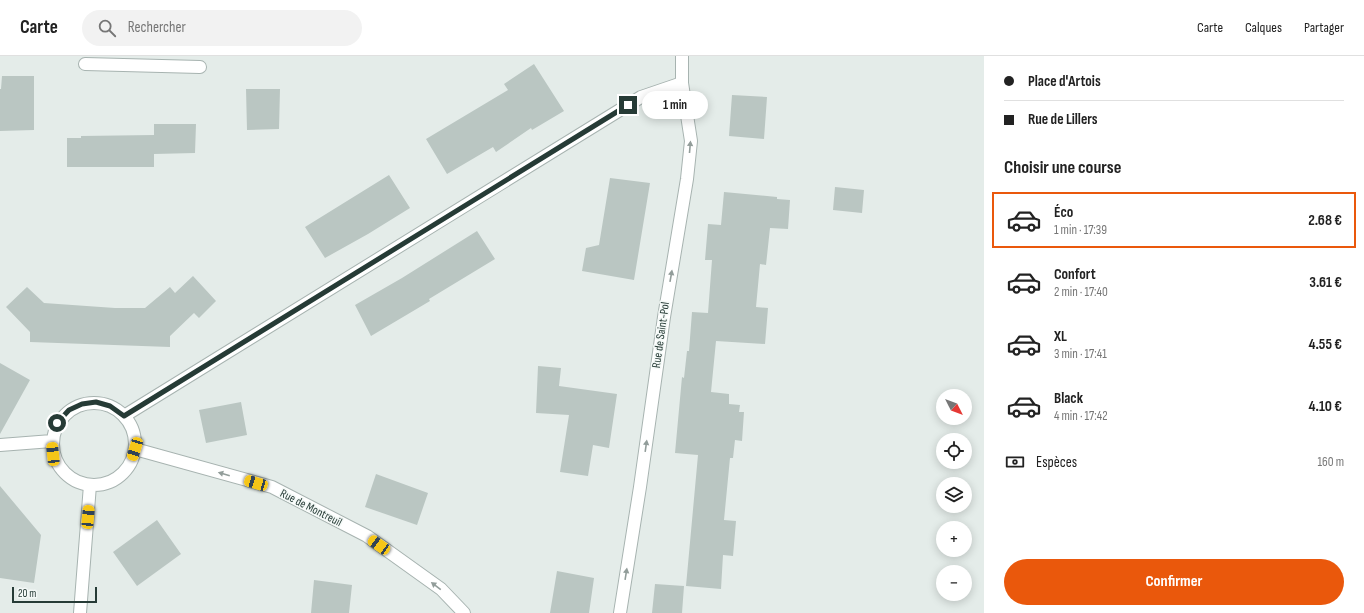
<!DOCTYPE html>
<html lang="fr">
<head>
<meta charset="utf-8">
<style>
  :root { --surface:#fff; --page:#f2f2f2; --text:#222; --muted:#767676; --line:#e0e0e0; --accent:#ea580c }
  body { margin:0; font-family:"Sofia Sans Condensed",sans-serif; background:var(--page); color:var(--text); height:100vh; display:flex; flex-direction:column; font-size:15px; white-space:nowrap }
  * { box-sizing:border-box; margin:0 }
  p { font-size:13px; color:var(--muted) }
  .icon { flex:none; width:22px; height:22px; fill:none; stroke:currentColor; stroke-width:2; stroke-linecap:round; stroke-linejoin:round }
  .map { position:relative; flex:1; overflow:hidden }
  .details { display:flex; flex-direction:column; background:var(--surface); width:380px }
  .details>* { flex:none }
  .guide { display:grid; align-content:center; height:88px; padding:0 20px; background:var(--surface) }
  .needle { width:26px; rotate:132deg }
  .buttons { position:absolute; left:936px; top:333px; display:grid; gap:8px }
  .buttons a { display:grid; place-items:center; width:36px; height:36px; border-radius:50%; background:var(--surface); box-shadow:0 2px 10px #0003; font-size:20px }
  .scale { position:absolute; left:12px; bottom:10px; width:85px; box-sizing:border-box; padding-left:4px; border:2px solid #263b36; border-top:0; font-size:11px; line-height:14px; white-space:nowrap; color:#263b36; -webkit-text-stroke:3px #f4f9f7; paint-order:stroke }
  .end { position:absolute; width:18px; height:18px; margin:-9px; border:5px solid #263b36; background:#fff; box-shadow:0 0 0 2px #fff }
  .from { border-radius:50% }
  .bubble { position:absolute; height:28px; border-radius:14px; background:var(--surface); box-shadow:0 2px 10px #0003; font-size:13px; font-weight:700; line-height:28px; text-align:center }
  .car { position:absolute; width:12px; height:24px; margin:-12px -6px; border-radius:5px; box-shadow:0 0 3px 1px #0007; background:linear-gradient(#f5c518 24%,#345 0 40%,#f5c518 0 76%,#345 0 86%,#f5c518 0) }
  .guide b { display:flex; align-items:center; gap:14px; height:38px; font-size:15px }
  .guide b+b { border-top:1px solid var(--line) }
  .guide i { width:10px; height:10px; background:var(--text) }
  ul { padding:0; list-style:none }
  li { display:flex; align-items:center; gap:12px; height:56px; margin:0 8px 6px; padding:0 12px; border:2px solid transparent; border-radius:0px }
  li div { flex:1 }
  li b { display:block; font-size:15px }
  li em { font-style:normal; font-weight:700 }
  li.on { border-color:var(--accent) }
  li>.icon { width:36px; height:36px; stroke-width:1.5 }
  h2 { padding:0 20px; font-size:18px; line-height:48px }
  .pay { display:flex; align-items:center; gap:10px; height:44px; padding:0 20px; font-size:15px }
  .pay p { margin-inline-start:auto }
  .primary-button { display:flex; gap:8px; margin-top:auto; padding:8px 20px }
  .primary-button a { flex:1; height:46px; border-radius:24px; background:var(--accent); color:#fff; font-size:16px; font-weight:700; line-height:46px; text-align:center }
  header { display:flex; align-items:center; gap:24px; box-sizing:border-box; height:56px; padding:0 20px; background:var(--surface); border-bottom:1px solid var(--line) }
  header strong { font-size:19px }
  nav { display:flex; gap:22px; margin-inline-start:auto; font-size:14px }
  .search { width:280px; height:36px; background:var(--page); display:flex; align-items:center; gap:10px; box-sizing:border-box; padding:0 14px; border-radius:22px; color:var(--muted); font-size:15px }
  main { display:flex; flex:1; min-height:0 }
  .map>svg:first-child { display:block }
  .building { fill:#bac6c2 }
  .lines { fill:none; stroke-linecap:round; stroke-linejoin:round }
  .minor-casing { stroke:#a7b3b0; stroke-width:14 }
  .tertiary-casing { stroke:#a7b3b0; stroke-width:14 }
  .minor { stroke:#fff; stroke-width:12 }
  .tertiary { stroke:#fff; stroke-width:12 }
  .oneway { fill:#929d9a }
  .route { stroke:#263b36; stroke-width:5 }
  .labels { text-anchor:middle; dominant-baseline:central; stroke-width:3; stroke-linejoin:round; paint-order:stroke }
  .street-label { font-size:12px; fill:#263b36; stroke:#f4f9f7 }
</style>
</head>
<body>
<header>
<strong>Carte</strong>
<div class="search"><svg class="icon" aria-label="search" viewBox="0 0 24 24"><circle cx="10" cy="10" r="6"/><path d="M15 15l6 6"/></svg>Rechercher</div>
<nav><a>Carte</a><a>Calques</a><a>Partager</a></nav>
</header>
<main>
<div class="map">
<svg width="984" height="557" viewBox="0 0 984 557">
  <rect width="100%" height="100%" fill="#e4ece9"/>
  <path class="building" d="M534 8 564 55 532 74 531 72 496 96 493 91 447 118 426 83 508 34 504 28Z
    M2 20H34V74L0 75V33H1Z
    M246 33H280L279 73 247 74Z
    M732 39 767 41 764 83 729 80Z
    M154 68H196L195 97 154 98V111H67V82H81V80L154 79Z
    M389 119 410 152 368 178 325 202 305 171Z
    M610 122 650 127 634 224 582 215 586 192 599 189Z
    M835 131 864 134 862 157 833 154Z
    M724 136 777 141V143L790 144 788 173 770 172 766 209 760 208 756 251 768 252 765 288 716 285 711 336 729 338V348L740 349 739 356H744L742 385 735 384 733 402H730L724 464 736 465 733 500 723 499 721 533 686 530 698 399 675 397 682 321 684 322 687 295H689L692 256 708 257 712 204H705L708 168 721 169Z
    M477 175 495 203 429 243 430 245 371 280 355 249 402 222Z
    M193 220 216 245 199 262 194 257 170 280V291L30 286V276L6 251 27 231 44 247 115 252H145L170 231 175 237Z
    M0 307 30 324 0 378Z
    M538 310 561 312 559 330 617 338 609 392 593 389 588 420 560 416 569 359 536 357Z
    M241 346 247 379 206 387 199 354Z
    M376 418 428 437 417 469 365 451Z
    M0 430 41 479 34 527 0 522Z
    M157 464 181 498 137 530 113 496Z
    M557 515 594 522 589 557H550Z
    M314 524 352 529 349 557H311Z
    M655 528 684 530 682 557H652Z"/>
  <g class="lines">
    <g class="minor-casing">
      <path id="minor" d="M85 8 200 11
        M53 388a41 41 0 1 1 82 0a41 41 0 1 1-82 0Z
        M124 360 641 41 682 27
        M0 389 52 385
        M135 393 272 431 367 480 441 533 464 557
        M80 557 90 429"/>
    </g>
    <g class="tertiary-casing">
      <path id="tertiary" d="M620 557 640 431 664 261 687 123 691 85 682 27V0"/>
    </g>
    <use href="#minor" class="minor"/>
    <use href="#tertiary" class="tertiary"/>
  </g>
  <defs><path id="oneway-solid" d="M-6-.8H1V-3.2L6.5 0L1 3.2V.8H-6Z"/></defs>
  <g class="oneway">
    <use href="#oneway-solid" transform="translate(690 91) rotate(-85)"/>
    <use href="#oneway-solid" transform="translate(671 220) rotate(-80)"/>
    <use href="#oneway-solid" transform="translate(646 390) rotate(-82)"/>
    <use href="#oneway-solid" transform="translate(224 418) rotate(-164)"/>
    <use href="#oneway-solid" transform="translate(626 518) rotate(-81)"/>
    <use href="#oneway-solid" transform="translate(436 530) rotate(-143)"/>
  </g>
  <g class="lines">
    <path class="route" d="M57 367 69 354 82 348 96 346 110 350 124 360 628 49"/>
  </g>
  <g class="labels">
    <g class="street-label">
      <text transform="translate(661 279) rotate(-82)">Rue de Saint-Pol</text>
      <text transform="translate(311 452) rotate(27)">Rue de Montreuil</text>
    </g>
  </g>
</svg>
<div class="buttons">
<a><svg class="needle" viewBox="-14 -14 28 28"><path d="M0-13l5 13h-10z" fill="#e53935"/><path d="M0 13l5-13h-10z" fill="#767676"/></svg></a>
<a><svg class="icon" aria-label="locate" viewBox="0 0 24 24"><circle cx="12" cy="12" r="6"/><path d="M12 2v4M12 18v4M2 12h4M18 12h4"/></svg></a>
<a><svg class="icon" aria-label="layers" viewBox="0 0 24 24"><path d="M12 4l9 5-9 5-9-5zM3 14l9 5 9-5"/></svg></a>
<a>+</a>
<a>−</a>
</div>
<div class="scale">20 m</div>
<i class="end from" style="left:57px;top:367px"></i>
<i class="end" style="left:628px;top:49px"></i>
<div class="bubble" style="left:642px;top:35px;width:66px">1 min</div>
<i class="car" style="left:135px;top:393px;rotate:197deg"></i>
<i class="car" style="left:53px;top:398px;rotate:354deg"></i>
<i class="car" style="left:256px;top:427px;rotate:286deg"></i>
<i class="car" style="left:88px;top:461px;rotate:5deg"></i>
<i class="car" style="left:379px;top:489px;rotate:305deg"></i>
</div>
<section class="details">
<div class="guide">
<b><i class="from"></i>Place d'Artois</b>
<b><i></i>Rue de Lillers</b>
</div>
<h2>Choisir une course</h2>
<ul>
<li class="on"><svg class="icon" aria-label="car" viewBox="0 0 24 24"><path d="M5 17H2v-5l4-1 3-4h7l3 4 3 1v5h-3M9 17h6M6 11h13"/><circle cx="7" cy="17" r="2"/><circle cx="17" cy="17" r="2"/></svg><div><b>Éco</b><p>1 min · 17:39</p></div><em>2.68 €</em></li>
<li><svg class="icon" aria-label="car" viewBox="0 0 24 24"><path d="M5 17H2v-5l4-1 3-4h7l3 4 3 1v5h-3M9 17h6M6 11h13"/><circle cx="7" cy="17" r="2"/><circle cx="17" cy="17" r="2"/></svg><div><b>Confort</b><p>2 min · 17:40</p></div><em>3.61 €</em></li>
<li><svg class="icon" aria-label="car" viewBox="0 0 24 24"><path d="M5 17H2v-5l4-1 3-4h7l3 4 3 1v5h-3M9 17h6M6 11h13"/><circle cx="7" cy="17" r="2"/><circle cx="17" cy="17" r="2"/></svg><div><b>XL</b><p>3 min · 17:41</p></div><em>4.55 €</em></li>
<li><svg class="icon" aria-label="car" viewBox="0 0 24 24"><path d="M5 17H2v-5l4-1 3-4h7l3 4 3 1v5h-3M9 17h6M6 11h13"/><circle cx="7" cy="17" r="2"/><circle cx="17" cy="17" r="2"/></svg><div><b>Black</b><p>4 min · 17:42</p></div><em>4.10 €</em></li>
</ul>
<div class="pay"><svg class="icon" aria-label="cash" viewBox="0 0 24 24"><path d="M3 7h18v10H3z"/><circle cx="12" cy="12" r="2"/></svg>Espèces<p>160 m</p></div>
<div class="primary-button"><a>Confirmer</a></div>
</section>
</main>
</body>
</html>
